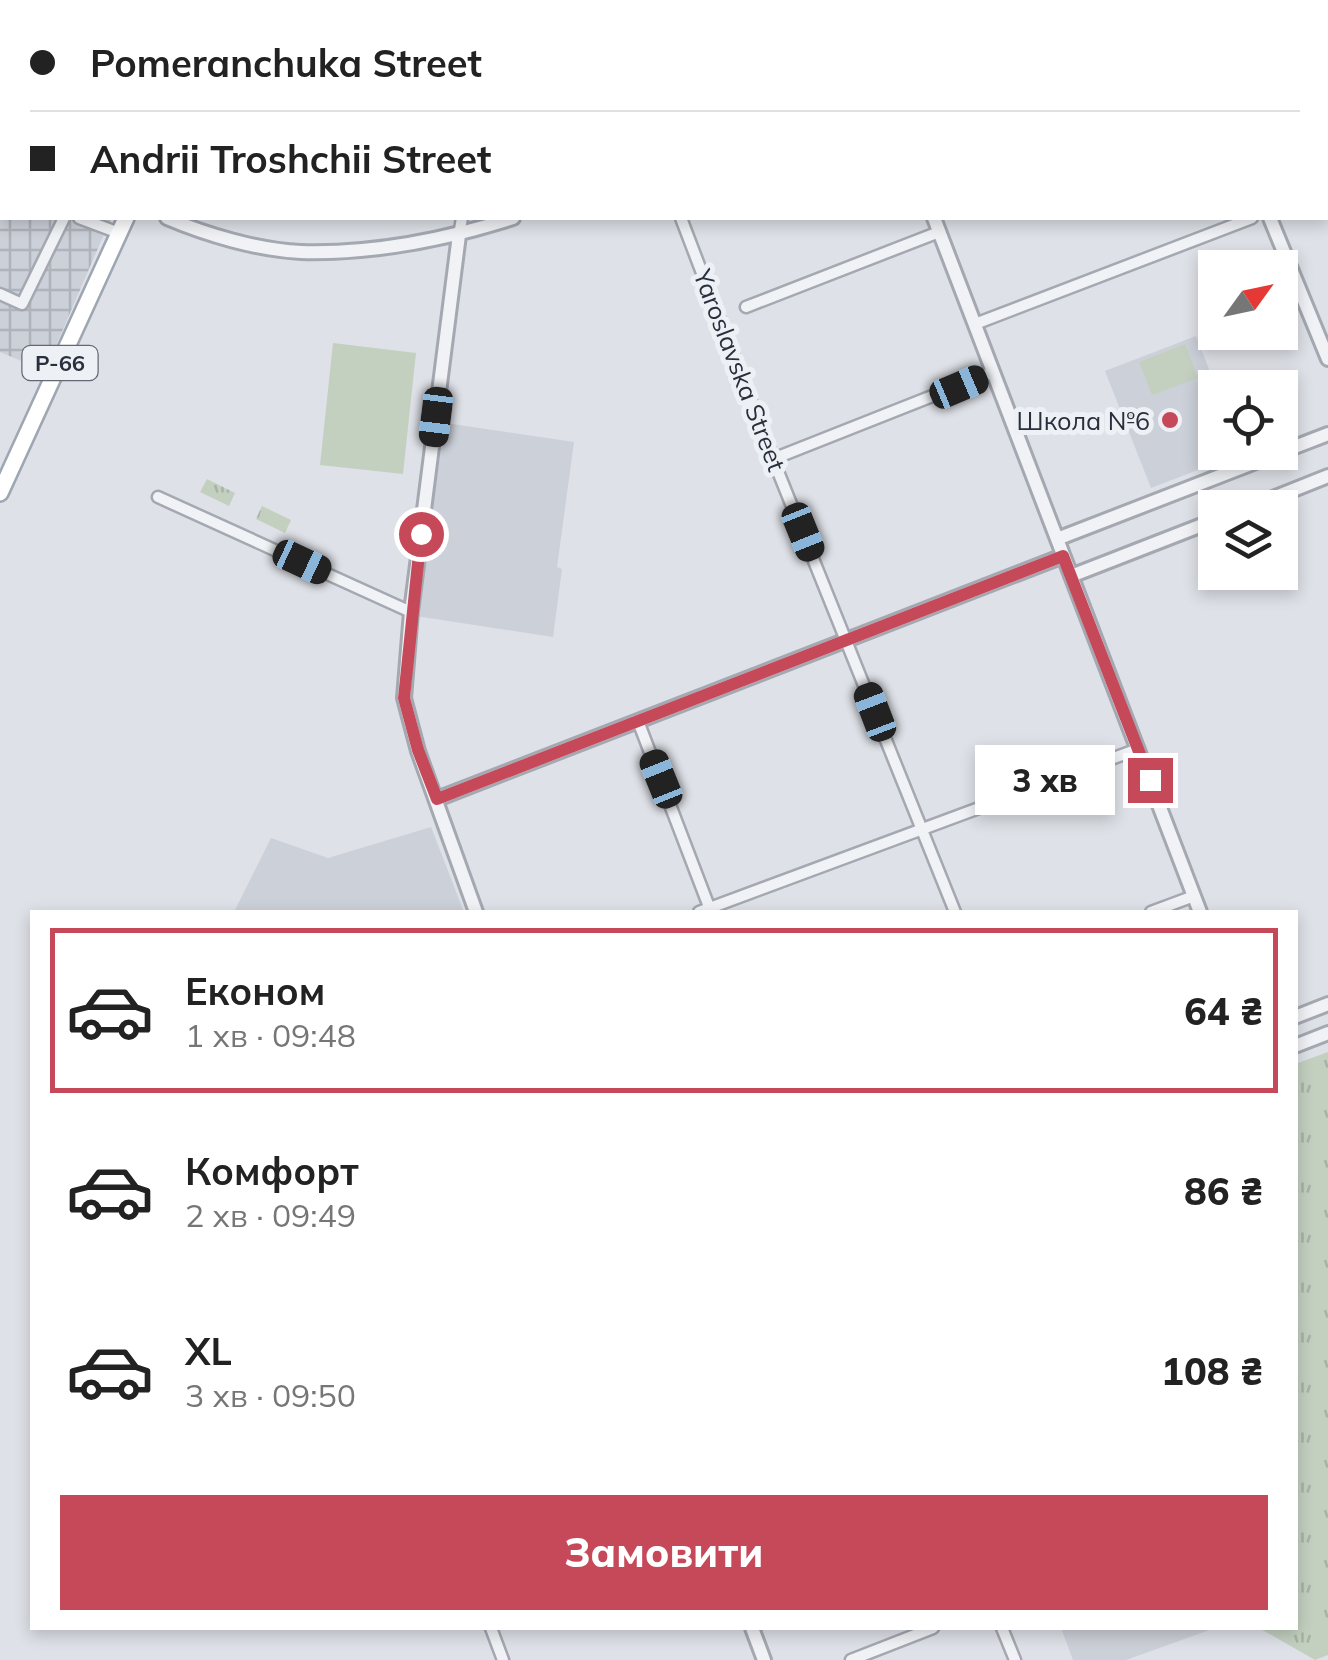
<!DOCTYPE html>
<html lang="uk">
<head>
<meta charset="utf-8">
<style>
  :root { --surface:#fff; --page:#f6f6f6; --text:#222; --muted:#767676; --line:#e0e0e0; --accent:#c6495a }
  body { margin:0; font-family:Mulish,sans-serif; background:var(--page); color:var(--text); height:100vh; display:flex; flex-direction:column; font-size:38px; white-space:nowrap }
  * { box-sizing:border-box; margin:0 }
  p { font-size:32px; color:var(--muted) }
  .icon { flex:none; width:55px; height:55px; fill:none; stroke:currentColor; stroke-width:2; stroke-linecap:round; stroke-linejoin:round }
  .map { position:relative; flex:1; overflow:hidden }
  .side { position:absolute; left:30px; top:910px; width:1268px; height:720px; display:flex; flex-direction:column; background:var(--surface); border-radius:0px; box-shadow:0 5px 15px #0003 }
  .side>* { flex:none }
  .banner { position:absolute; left:0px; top:0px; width:1330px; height:220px; box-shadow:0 5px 15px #0003; display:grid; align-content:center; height:220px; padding:0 30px; background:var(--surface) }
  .needle { width:65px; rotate:57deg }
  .controls { position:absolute; left:1198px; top:250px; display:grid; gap:20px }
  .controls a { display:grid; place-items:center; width:100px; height:100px; border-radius:0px; background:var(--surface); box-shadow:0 5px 15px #0003; font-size:50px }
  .end { position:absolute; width:45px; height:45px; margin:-22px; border:12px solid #c6495a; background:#fff; box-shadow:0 0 0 5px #fff }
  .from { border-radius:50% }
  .bubble { position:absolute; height:70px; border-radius:0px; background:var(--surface); box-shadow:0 5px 15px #0003; font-size:32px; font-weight:800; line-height:70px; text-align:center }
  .car { position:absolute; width:30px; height:60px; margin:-30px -15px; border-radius:12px; box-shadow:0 0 8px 2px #0007; background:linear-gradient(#222 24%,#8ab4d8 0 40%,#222 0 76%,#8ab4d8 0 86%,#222 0) }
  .banner b { display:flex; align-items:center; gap:35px; height:95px; font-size:38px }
  .banner b+b { border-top:2px solid var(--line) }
  .banner i { width:25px; height:25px; background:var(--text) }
  ul { padding:18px 0 0; list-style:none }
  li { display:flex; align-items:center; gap:30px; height:165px; margin:0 20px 15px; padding:0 10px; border:5px solid transparent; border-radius:0px }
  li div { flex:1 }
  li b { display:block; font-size:38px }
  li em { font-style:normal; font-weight:800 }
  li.current { border-color:var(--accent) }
  li>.icon { width:90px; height:90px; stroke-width:1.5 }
  .action { display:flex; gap:20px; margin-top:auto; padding:20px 30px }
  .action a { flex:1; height:115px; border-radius:0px; background:var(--accent); color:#fff; font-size:40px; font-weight:800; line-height:115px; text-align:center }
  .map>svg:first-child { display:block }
  .built { fill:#ccd0d8 }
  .industrial { fill:url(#industrial-grid) }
  .grass { fill:url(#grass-tufts) }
  .pitch { fill:#c3d0c0 }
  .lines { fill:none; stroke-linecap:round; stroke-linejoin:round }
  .minor-casing { stroke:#a4a8b1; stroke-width:15 }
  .tertiary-casing { stroke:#a4a8b1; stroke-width:18 }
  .primary-casing { stroke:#9ea6b2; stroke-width:20 }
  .minor { stroke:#f0f2f5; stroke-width:10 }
  .tertiary { stroke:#f0f2f5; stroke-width:12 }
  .primary { stroke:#fff; stroke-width:15 }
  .route { stroke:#c6495a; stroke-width:12 }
  .poi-dot { fill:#c6495a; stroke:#edf0f4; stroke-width:4 }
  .labels { text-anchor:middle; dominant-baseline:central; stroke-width:10; stroke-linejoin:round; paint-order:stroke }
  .shield { fill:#edf0f4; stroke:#636974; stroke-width:2.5 }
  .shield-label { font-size:22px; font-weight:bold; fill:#282f3d }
  .street-label { font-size:25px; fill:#282f3d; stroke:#edf0f4 }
  .poi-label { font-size:25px; fill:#282f3d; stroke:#edf0f4; text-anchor:end }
</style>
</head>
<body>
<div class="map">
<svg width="1328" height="1660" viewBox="0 0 1328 1660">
  <defs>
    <pattern id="industrial-grid" width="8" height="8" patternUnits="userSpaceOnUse" patternTransform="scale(2.5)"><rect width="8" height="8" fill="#ccd0d8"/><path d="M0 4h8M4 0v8" fill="none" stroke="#afb3ba"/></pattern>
    <pattern id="grass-tufts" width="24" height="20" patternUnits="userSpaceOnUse" patternTransform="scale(2.5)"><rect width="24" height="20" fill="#c3d0c0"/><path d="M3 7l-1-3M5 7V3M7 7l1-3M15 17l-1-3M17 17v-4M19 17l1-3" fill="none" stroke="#a8b3a6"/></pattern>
  </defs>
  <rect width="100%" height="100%" fill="#dee1e7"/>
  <path class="built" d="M503 0H1104L503 2Z
    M1196 336 1216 387 1215 452 1242 453 1151 488 1105 371Z
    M445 423 574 442 557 567 562 569 553 637 416 616Z
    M431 827 464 912H234L271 838 328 858Z
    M1061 1628H1215L1126 1660H1073Z"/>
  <path class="industrial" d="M0 0H206L2 2V218H111L45 371 0 352Z"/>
  <path class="grass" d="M207 479 235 493 229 506 200 492Z
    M262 506 291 520 285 533 256 519Z
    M1328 1052V1655L1315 1660 1259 1628H1295V1064Z"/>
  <path class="pitch" d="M333 343 416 353 403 474 320 465Z
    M1185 344 1198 378 1152 395 1139 362Z"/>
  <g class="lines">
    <g class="minor-casing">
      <path id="minor" d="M493 2 494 0
        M79 218 119 233
        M681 218 773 459 955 912
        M459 235 462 218
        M0 294 22 304 64 218
        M746 307 939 232
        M975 324 1252 218
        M773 459 993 372
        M158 497 411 612
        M638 721 711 912
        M699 912 1138 749
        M1151 912 1194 896
        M491 1628 503 1660
        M1002 1628 1015 1660
        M851 1660 933 1628"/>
    </g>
    <g class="tertiary-casing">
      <path id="tertiary" d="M1181 0 1182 2
        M1105 2 1111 0
        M167 218C207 235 258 250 301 252 372 254 447 239 513 218
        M934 218 1200 912
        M1270 218 1328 359
        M459 235 411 612 404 698 418 751 476 912
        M1248 508 1328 476
        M1057 539 1328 434
        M1071 576 1215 520
        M437 799 1063 556
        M1295 1017 1328 1004
        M1295 1046 1328 1033
        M752 1628 764 1660"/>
    </g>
    <g class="primary-casing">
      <path id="primary" d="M225 2 227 0
        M0 493 126 218"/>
    </g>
    <use href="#minor" class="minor"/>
    <use href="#tertiary" class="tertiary"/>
    <use href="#primary" class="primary"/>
  </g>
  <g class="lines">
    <path class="route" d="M421 534 404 698 418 750 437 799 1063 556 1150 780"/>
  </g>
  <circle class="poi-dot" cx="1170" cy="420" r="10"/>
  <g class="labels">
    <rect class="shield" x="22.5" y="346" width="75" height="34" rx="8"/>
    <g class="shield-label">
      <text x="60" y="363">Р-66</text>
    </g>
    <g class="street-label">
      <text transform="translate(740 370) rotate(69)">Yaroslavska Street</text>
    </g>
    <g class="poi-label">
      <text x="1150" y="420">Школа №6</text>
    </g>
  </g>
</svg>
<div class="controls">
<a><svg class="needle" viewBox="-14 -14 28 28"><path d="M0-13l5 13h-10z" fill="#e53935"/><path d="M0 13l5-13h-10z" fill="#767676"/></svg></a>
<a><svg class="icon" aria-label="locate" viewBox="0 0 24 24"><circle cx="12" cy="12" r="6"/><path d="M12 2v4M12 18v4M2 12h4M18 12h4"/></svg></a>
<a><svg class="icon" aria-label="layers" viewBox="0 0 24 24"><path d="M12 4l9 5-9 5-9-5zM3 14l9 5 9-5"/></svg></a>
</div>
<i class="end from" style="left:421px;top:534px"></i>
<i class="end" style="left:1150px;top:780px"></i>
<div class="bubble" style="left:975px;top:745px;width:140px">3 хв</div>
<i class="car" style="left:959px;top:387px;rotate:67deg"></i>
<i class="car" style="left:436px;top:417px;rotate:187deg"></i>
<i class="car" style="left:803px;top:532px;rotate:158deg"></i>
<i class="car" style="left:302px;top:562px;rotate:115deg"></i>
<i class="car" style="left:875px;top:712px;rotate:339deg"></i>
<i class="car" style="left:661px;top:779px;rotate:338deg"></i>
<div class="banner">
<b><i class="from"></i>Pomeranchuka Street</b>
<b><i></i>Andrii Troshchii Street</b>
</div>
<section class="side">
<ul>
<li class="current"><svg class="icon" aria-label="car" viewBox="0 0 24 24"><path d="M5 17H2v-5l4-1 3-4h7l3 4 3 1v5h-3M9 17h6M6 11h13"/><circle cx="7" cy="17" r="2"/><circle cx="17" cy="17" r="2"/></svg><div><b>Економ</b><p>1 хв · 09:48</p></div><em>64 ₴</em></li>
<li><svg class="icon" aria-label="car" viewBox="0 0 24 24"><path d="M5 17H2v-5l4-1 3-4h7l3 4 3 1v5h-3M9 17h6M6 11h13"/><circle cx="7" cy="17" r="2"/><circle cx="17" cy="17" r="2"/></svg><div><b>Комфорт</b><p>2 хв · 09:49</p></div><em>86 ₴</em></li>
<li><svg class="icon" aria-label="car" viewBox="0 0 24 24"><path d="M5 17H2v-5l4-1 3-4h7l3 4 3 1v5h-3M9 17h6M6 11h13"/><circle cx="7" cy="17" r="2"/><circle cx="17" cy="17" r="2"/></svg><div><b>XL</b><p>3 хв · 09:50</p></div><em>108 ₴</em></li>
</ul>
<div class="action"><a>Замовити</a></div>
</section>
</div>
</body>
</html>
